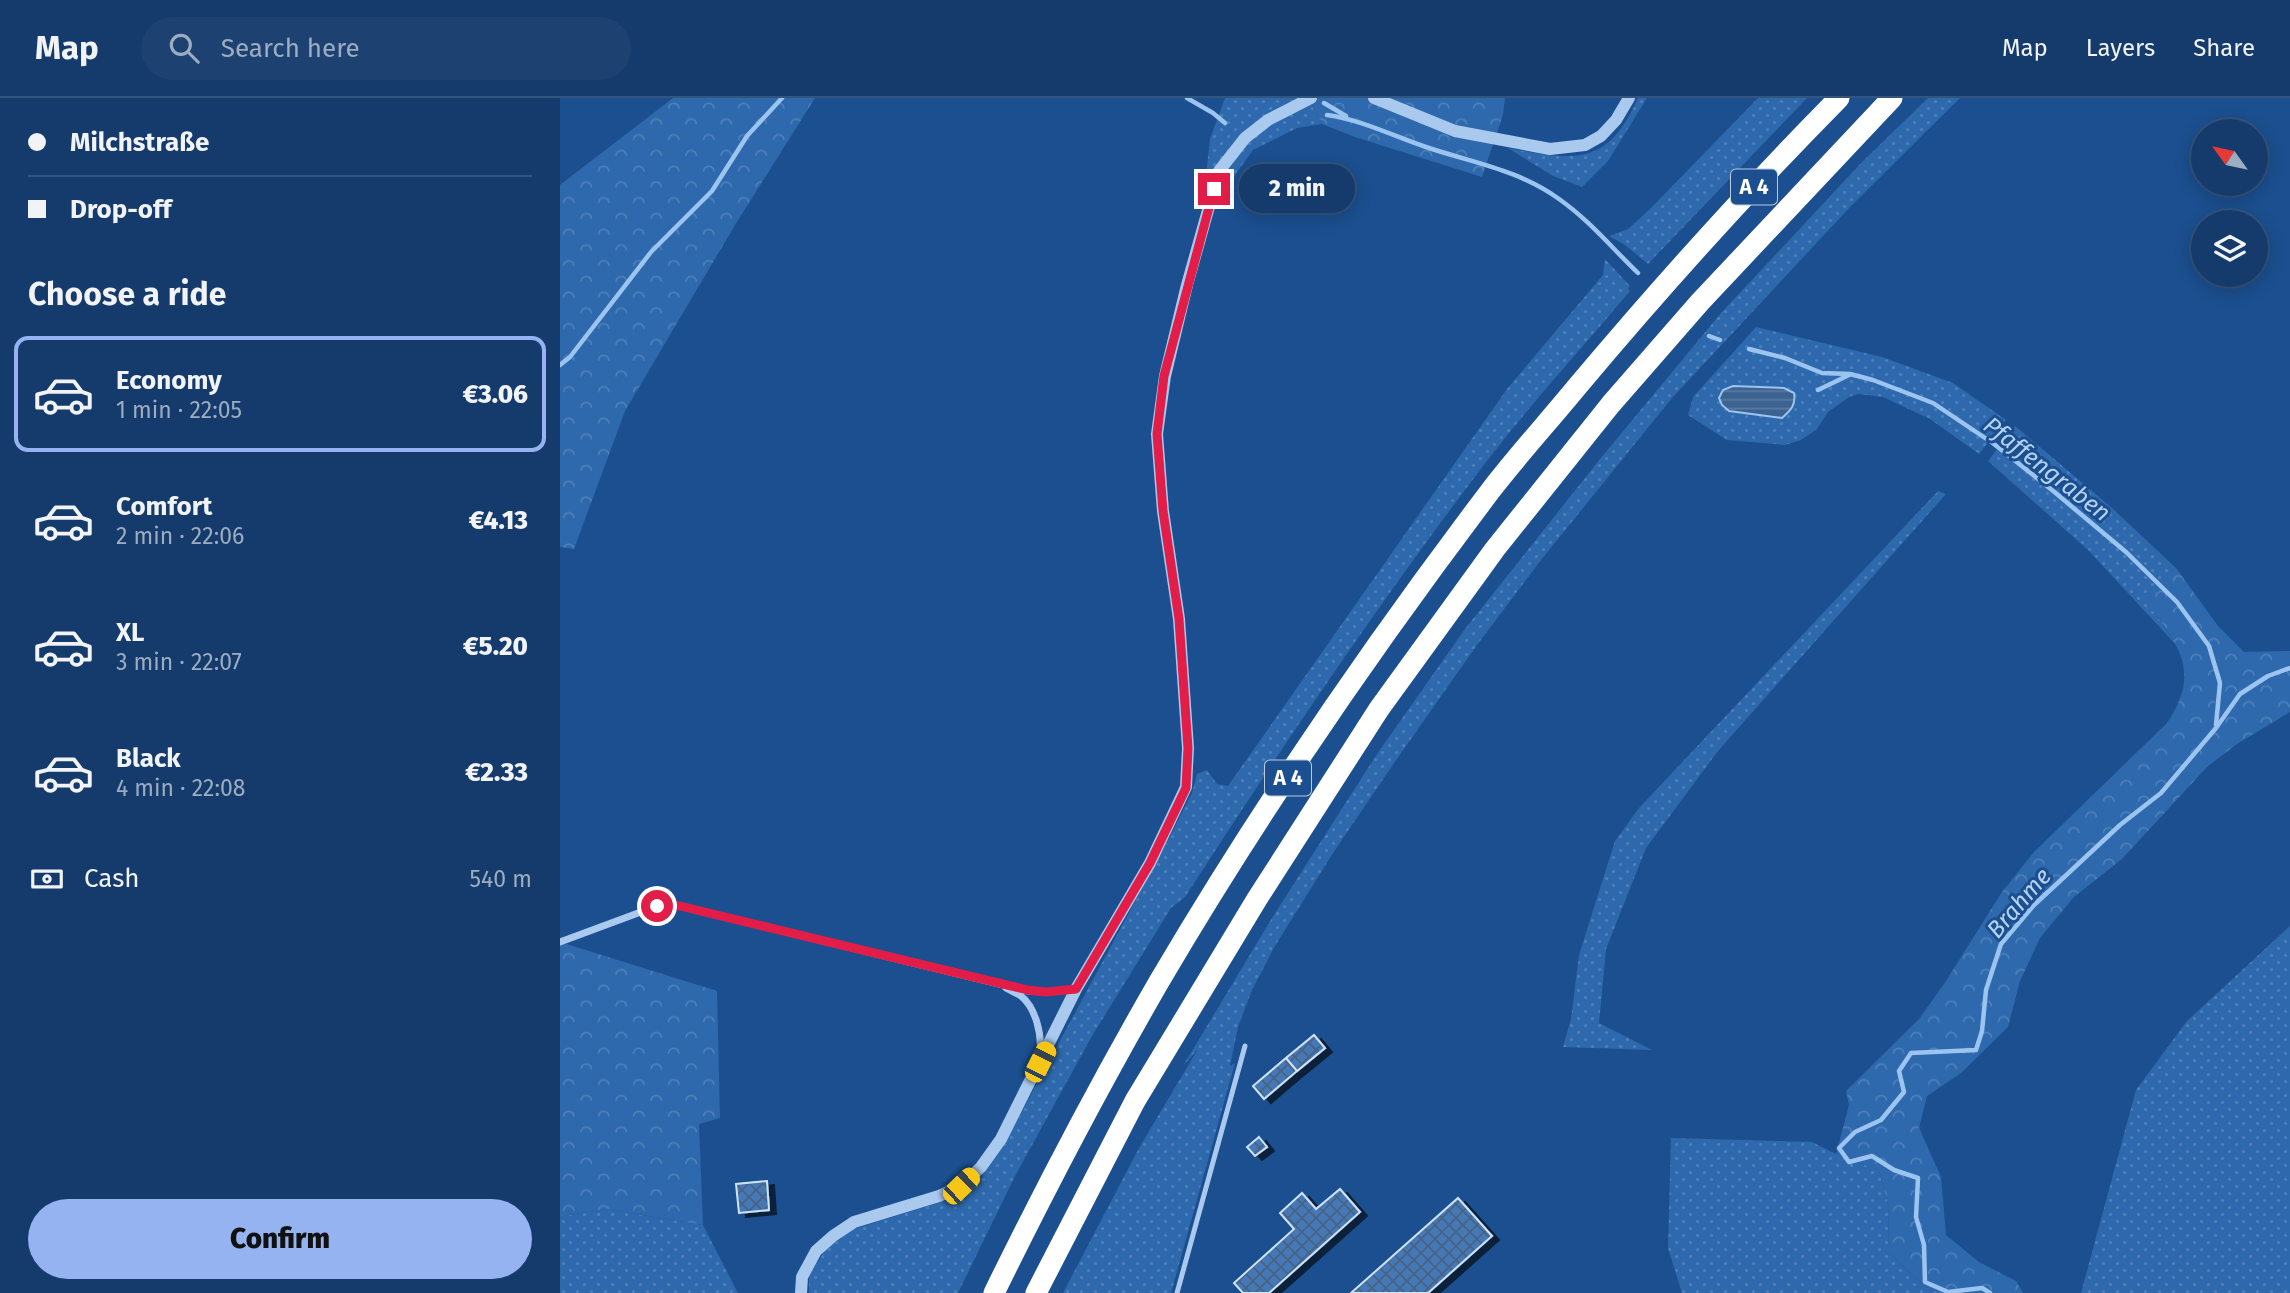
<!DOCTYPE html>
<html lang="en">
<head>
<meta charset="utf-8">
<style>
  :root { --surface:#143b6b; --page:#1d4271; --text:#f1f3f6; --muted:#9dadc1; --line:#33557e; --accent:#95b2f1 }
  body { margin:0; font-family:"Fira Sans",sans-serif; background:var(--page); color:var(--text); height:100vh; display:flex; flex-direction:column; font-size:26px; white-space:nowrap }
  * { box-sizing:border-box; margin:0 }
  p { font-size:23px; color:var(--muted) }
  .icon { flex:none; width:38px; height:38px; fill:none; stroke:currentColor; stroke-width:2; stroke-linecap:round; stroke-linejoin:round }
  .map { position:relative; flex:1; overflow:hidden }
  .side { display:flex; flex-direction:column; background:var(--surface); width:560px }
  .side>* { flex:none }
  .guide { display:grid; align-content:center; height:154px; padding:0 28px; background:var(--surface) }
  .needle { width:46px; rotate:303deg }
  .buttons { position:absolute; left:1631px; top:21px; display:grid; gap:14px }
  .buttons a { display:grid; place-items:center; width:77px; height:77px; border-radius:50%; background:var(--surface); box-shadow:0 4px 18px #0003,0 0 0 2px var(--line); font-size:35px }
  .end { position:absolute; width:32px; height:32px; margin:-16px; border:9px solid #e11d48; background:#fff; box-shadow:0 0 0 4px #fff }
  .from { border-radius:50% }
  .bubble { position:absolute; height:49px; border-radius:24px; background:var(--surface); box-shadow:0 4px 18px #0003,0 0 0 2px var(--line); font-size:23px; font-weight:800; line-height:49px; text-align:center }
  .car { position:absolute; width:21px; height:42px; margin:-21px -10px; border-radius:9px; box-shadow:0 0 5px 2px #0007; background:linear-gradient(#f5c518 24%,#345 0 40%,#f5c518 0 76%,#345 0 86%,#f5c518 0) }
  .guide b { display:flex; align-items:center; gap:24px; height:66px; font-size:26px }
  .guide b+b { border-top:2px solid var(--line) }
  .guide i { width:18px; height:18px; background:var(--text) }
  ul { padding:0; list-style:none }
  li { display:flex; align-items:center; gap:21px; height:116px; margin:0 14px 10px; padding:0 14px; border:4px solid transparent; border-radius:14px }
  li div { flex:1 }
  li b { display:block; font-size:26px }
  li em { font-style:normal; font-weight:800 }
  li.selected { border-color:var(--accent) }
  li>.icon { width:63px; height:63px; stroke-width:1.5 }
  h2 { padding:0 28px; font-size:32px; line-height:84px }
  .pay { display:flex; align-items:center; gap:18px; height:77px; padding:0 28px; font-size:26px }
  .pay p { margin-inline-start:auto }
  .action { display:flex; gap:14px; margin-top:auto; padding:14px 28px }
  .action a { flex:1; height:80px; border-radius:42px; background:var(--accent); color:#111; font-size:28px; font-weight:800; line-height:80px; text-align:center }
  header { display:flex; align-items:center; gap:42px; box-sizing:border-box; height:98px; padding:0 35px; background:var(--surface); border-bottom:2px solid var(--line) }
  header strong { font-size:33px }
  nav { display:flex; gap:38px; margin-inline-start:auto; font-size:24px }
  .search { width:490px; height:63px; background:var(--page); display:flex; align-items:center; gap:18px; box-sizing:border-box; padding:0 24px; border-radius:38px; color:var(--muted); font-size:26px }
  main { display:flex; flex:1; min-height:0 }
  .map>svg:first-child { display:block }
  .grass { fill:url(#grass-dots) }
  .forest { fill:url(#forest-crowns) }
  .water { fill:url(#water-rules); stroke:#9cc4f0; stroke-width:2 }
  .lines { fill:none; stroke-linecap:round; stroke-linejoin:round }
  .stream { stroke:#9cc4f0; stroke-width:4.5 }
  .building { fill:url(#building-cross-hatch); stroke:#cfe3fa; stroke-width:2; filter:url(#shadow) }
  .service { stroke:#a9c9ee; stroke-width:5 }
  .minor { stroke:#a9c9ee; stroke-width:7 }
  .tertiary { stroke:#a9c9ee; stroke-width:12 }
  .motorway { stroke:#fff; stroke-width:21 }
  .route { stroke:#e11d48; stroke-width:9 }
  .labels { text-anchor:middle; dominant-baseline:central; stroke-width:6; stroke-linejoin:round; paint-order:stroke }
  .shield { fill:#1b4f8f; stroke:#bbcadd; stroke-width:2 }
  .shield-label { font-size:21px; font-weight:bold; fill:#fff }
  .water-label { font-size:24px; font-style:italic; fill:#b5d3f5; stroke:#1b4f8f }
</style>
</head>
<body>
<header>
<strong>Map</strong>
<div class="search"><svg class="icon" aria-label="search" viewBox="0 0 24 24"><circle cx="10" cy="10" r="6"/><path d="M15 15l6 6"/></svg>Search here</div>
<nav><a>Map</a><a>Layers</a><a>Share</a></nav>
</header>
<main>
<section class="side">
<div class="guide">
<b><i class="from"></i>Milchstraße</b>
<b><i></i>Drop-off</b>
</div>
<h2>Choose a ride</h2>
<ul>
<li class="selected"><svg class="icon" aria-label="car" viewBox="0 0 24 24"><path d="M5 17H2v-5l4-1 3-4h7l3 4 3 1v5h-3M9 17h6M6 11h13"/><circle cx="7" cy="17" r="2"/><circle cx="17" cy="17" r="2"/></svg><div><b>Economy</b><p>1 min · 22:05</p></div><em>€3.06</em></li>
<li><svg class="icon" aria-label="car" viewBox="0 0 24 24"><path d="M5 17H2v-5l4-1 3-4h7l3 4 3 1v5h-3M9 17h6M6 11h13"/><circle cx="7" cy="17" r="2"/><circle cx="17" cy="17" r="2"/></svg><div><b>Comfort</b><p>2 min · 22:06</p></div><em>€4.13</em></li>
<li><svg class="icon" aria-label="car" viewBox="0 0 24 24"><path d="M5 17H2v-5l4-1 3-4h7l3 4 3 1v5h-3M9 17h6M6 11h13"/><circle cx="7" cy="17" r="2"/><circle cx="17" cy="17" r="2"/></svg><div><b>XL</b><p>3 min · 22:07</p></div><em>€5.20</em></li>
<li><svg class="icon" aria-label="car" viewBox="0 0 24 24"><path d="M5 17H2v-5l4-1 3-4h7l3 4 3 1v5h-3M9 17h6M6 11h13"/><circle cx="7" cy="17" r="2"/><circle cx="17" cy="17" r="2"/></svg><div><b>Black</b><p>4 min · 22:08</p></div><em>€2.33</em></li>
</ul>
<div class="pay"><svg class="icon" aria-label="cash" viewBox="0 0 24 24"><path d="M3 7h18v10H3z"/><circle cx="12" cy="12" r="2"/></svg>Cash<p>540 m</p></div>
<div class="action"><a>Confirm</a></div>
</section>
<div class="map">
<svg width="1730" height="1195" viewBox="0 0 1730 1195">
  <defs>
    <pattern id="grass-dots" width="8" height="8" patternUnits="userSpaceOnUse" patternTransform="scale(1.75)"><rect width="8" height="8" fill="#2e69ad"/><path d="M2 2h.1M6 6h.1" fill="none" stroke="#4d80b9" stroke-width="1.8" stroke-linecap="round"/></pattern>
    <pattern id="forest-crowns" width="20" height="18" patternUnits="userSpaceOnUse" patternTransform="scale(1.75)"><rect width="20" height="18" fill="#2e69ad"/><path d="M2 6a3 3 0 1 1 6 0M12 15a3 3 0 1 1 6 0" fill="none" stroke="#4d80b9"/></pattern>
    <pattern id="water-rules" width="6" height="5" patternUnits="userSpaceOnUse" patternTransform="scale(1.75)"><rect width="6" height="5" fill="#3c6290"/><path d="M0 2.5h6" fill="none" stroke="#597aa1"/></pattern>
    <pattern id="building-cross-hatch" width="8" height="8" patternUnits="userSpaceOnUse" patternTransform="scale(1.75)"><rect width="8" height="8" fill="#4478b7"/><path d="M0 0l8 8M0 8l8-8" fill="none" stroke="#486282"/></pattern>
    <filter id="shadow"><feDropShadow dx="7" dy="4" stdDeviation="0" flood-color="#0009"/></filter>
  </defs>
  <rect width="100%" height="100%" fill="#1b4f8f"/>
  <path class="grass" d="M665 0H748L762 26 737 30 693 52 670 84 646 78 650 41Z
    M1078 0H1087L1048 63 1022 89 993 78 948 50C1014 62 1047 70 1078 0Z
    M1198 0H1247L1088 166 1065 147 1049 138 1068 131 1090 111Z
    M1368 0H1400L1291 108 1112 300 981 462 917 547 832 668 773 755 715 848 692 892 678 929 670 968 675 965 611 1195H503L579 1050 638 951 623 968 712 820 817 656 905 531 1040 361 1161 215 1303 63Z
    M1045 161 1070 188 1068 191 1070 193C1023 249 974 302 930 359 821 501 722 649 625 799L611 810 532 938 454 1080 398 1195H249V1178L266 1151 294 1131 391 1101 418 1084 454 1028 605 748 632 695 637 676 647 672 657 686 668 688 947 291 1043 177Z
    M1196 229 1322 259 1393 285 1446 322 1419 356 1370 321 1323 299 1298 296 1289 299 1268 314 1257 331 1241 342 1225 347 1167 342 1128 317 1133 299Z
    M1455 328 1552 410 1616 470 1583 498 1618 549 1528 452 1428 363Z
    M1378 393 1386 396 1158 653 1086 750 1046 851 1039 925 1092 952 1003 949 1011 921 1019 857 1055 743 1079 710Z
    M1730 828V1195H1521L1576 992 1627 923Z
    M1111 1040 1252 1044 1276 1056 1319 1072 1329 1110 1328 1154 1363 1187 1379 1195H1122L1108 1150Z
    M46 1111 143 1127 178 1195H0V1121L4 1118Z"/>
  <path class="forest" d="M113 0H255L175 127 65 313 14 451 0 449V87Z
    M748 0H945L943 17 922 79 795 39 762 26Z
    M1616 470 1658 528 1684 554 1730 553V614L1677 646 1647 669 1562 761 1514 799 1480 840 1460 883 1448 929 1401 975 1367 998 1359 1030 1381 1079 1386 1137 1419 1164 1456 1183 1463 1195H1379L1363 1187 1328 1154 1329 1110 1319 1072 1276 1056 1289 1007 1286 993 1359 921 1384 886 1442 794 1474 754 1607 625C1644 570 1615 544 1582 498Z
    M0 844 157 893 160 1020 139 1026 143 1127 46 1111 4 1118 0 1121Z"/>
  <path class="water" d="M1173 288 1224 290 1234 295C1236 307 1231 312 1222 320L1169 313 1162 307 1159 300 1163 292Z"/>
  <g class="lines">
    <path class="stream" d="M627 0 653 15 665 25
      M764 5 786 18
      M767 17C803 22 835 39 869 50 914 65 959 72 999 101 1029 122 1052 150 1078 175
      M1149 238 1160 242
      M1189 251 1225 260 1262 275 1290 276 1313 282 1373 305 1434 346 1492 392 1566 454 1617 504 1649 548 1660 585 1656 627
      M0 267 10 259 91 154 152 93 187 38 222 0
      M1258 292 1289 277
      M1430 1195 1422 1190 1388 1194 1365 1184 1364 1147 1356 1119 1358 1080 1334 1072 1312 1058 1289 1064 1279 1050 1295 1034 1321 1022 1344 994 1339 973 1351 955 1416 952 1422 933 1426 892 1441 846 1474 807 1501 782 1560 727 1601 695 1656 630 1680 596 1708 578 1730 570"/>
  </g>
  <path class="building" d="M754 937 765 950 737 973 726 960Z
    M726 960 737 973 704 1001 693 988Z
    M699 1039 707 1049 695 1058 687 1049Z
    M207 1083 209 1112 179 1115 176 1086Z
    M780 1091 800 1114 709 1195H683L674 1185 734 1131 720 1115 742 1095 756 1111Z
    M898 1100 932 1138 868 1195H791Z"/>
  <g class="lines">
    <path class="service" d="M617 1195 685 948"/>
    <path class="minor" d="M0 844 97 808H120L468 893 486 894 516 891
      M446 890C451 893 457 895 461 898 476 910 482 937 480 955"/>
    <path class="tertiary" d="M814 0 895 33 990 51 1025 47 1041 38 1056 22 1069 0
      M241 1195 242 1179 256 1153 273 1138 294 1124 379 1098 401 1088 421 1069 441 1041 516 891 590 765 626 689 628 650 619 521 603 413 597 336 605 278 627 187 659 73 685 40 708 22 751 0"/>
    <path class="motorway" d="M434 1195C486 1089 541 984 600 882 700 712 812 549 931 392 958 357 988 324 1016 290 1100 190 1187 93 1279 0
      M476 1195 575 1003 697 801 819 611 935 451 1051 306 1140 204 1332 0"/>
  </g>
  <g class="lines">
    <path class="route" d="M97 808H120L468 892 486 894 516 891 590 765 626 690 628 650 619 521 603 413 597 336 604 278 654 91"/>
  </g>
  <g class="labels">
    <g class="shield">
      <rect x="1171" y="71.5" width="46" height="35" rx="5"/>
      <rect x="705" y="662.5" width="46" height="35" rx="5"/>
    </g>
    <g class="shield-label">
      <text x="1194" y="89">A 4</text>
      <text x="728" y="680">A 4</text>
    </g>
    <g class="water-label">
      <text transform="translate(1487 371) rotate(38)">Pfaffengraben</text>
      <text transform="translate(1459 805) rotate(-49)">Brahme</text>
    </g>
  </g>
</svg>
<div class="buttons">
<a><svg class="needle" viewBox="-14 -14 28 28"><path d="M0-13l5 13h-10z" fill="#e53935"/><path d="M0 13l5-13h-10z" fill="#9dadc1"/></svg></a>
<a><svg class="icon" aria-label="layers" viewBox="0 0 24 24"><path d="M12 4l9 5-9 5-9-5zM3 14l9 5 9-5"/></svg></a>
</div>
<i class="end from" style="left:97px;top:808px"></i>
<i class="end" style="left:654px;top:91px"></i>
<div class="bubble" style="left:679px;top:66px;width:116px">2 min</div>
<i class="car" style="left:480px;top:964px;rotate:27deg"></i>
<i class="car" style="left:401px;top:1088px;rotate:46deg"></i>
</div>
</main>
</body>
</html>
